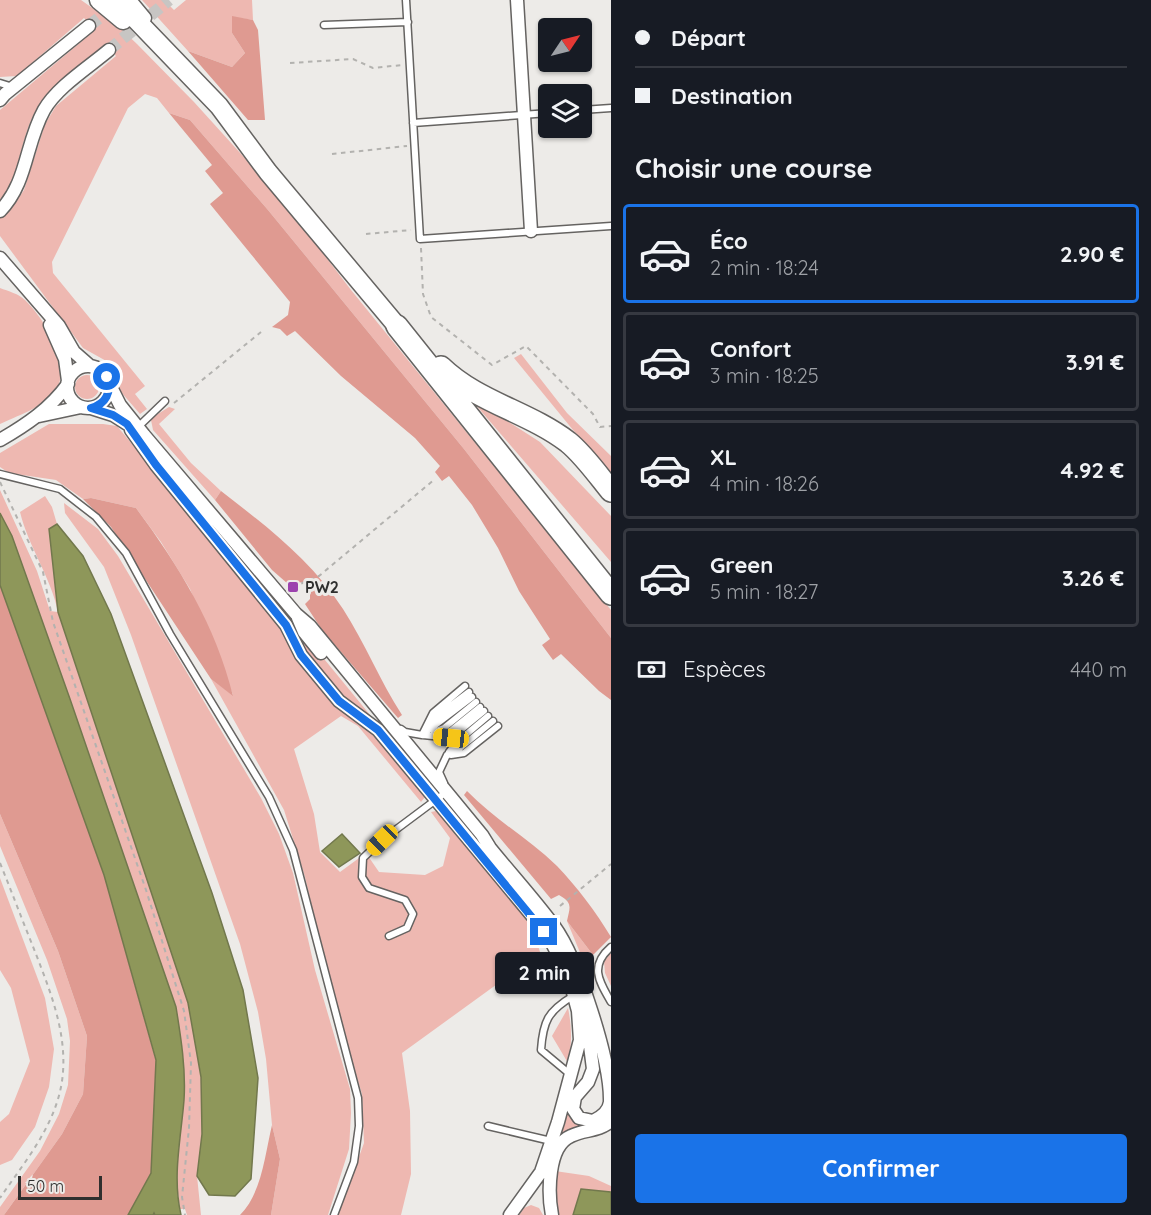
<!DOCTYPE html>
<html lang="fr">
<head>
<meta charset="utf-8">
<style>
  :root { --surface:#171b24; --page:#242831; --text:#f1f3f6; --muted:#9ea1a6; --line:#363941; --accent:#1a73e8 }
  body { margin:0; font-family:Quicksand,sans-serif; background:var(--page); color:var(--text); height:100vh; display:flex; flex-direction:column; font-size:22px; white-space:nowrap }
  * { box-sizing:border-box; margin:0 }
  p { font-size:20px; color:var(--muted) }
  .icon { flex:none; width:33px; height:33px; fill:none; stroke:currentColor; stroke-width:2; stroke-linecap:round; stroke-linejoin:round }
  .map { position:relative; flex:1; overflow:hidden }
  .details { display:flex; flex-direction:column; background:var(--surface); width:540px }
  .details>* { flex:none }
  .banner { display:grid; align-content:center; height:132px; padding:0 24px; background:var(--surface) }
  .needle { width:39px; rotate:55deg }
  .buttons { position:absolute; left:538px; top:18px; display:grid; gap:12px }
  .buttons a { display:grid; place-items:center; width:54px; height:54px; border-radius:6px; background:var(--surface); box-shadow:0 2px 4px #0004; font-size:30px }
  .scale { position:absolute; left:18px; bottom:15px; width:84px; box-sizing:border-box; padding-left:6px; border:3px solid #2f2f2e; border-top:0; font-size:16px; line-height:21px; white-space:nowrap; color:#2f2f2e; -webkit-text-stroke:4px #edebe8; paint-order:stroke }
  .end { position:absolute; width:27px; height:27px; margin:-14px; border:8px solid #1a73e8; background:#fff; box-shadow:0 0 0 3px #fff }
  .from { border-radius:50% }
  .bubble { position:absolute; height:42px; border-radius:6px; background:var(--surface); box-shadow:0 2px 4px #0004; font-size:20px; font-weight:700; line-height:42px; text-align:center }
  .car { position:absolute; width:18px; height:36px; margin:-18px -9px; border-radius:8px; box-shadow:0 0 4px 2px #0007; background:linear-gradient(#f5c518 24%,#345 0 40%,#f5c518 0 76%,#345 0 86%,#f5c518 0) }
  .banner b { display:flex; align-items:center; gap:21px; height:57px; font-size:22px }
  .banner b+b { border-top:2px solid var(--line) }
  .banner i { width:15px; height:15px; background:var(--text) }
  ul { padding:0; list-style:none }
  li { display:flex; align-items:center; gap:18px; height:99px; margin:0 12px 9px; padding:0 12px; border:3px solid var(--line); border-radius:6px }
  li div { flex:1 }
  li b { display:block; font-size:22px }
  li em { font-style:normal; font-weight:700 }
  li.current { border-color:var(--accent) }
  li>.icon { width:54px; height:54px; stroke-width:1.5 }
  h2 { padding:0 24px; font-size:27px; line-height:72px }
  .pay { display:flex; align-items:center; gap:15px; height:66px; padding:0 24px; font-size:22px }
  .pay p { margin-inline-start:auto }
  .cta { display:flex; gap:12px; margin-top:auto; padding:12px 24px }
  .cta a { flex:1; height:69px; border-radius:6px; background:var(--accent); color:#fff; font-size:24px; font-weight:700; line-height:69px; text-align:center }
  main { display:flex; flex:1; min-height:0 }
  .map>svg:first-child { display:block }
  .green { fill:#eeb8b1 }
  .forest { fill:#df9a91 }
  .water { fill:#8e975a; stroke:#72784d; stroke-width:1.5 }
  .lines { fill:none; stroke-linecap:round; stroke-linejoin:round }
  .minor-tunnel { stroke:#c7c5c3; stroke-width:12; stroke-dasharray:12 6; stroke-linecap:butt }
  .service-casing { stroke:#656361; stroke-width:9 }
  .minor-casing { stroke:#656361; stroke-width:15 }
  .secondary-casing { stroke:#656361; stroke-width:21 }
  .trunk-casing { stroke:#656361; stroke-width:24 }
  .path { stroke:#b3b2af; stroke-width:2; stroke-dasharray:4.5 4.5; stroke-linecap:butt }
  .service { stroke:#fff; stroke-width:6 }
  .minor { stroke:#fff; stroke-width:12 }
  .secondary { stroke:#fff; stroke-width:18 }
  .trunk { stroke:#fff; stroke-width:21 }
  .route { stroke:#1a73e8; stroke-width:8 }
  .poi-dot { fill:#9c42ae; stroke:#edebe8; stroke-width:2 }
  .labels { text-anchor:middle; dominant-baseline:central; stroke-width:6; stroke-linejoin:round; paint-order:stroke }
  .poi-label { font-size:16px; font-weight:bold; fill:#2f2f2e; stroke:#edebe8; text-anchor:start }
</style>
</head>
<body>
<main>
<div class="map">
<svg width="611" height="1215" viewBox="0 0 611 1215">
  <rect width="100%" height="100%" fill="#edebe8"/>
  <path class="green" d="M0 0H81L119 27 137 44 194 102 280 197 351 290 611 610V638L464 449 268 210 190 120 169 113 157 98 145 94 128 108 52 262 53 273 145 386 135 394 147 409 140 414 121 392 115 371 108 362 83 348 0 236V218L11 209 24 190 45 124 56 106 116 56 106 44C80 66 42 91 30 123 19 150 19 176 0 200V110L95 30 84 18 17 76 0 77Z
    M142 0H164L174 10 186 0H252L253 20 232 17V33L245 53 232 67 188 51Z
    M0 288C8 291 19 294 25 300 45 319 75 369 53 395 42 407 15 417 0 424Z
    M521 354 567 413 611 456V473L573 430 514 358Z
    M75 387a12 12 0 1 1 24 0a12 12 0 1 1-24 0Z
    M468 396 540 442 611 516V562Z
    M169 407 175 409 159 424 191 463 221 491 215 500 153 430 151 420 153 417Z
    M49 424H103L117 426 270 610 285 633 297 656 377 734 422 791 425 797 421 802 358 726 341 716 294 749 314 814 320 852 340 872 366 853 379 872 425 875 443 866 450 838 431 812 436 811 443 816 535 926C537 943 539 959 553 970L560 969 567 982V989L560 994 529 961 402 1053 410 1111 411 1174 401 1215H338L364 1143 362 1094 334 1004 305 877 284 810 211 679 233 695 190 589 161 542 136 508 91 498 83 499 56 480 9 473 0 467V453Z
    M160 459 375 721 342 699 304 652Z
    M0 490 37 571 50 611 58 612C51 577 28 546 20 512L45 496 52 507 57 524 49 529 58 612 188 1003 201 1077 202 1135 197 1176 201 1215H187L185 1209H180L176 1177 184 1097 183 1054 176 1007 70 699 12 536 0 513Z
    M64 503 98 529 118 556 261 798 279 834 293 873 315 970 350 1089 351 1113 349 1149 328 1215H271L280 1159 272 1125 266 1059 258 1012 240 944 131 635 104 567 65 513Z
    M0 814 58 951 87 1036 83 1094 62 1134 4 1215H0V1207L40 1151 59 1114 68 1085 70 1041 67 1019 47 960 0 846Z
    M0 878 45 998 54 1049 49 1087 35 1127 12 1160 0 1165V1122L9 1114 30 1061 11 988 0 970Z
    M567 921 593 955 592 973 590 977Z
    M611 953V986L605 973 604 961Z
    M568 1008C572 1027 572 1045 568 1063L552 1036Z
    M567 1111 570 1118 582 1127 564 1133 556 1143Z
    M555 1171 589 1176 611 1186V1192L582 1189 573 1215H559L553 1198Z
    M531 1205 539 1208 543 1215H519L524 1208Z"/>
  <path class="forest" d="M232 16 253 20 258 30 265 120H248L188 51 232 67 245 53 232 33Z
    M169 113 190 120 268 210 464 449 611 638V700L599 691 561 654 553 660 542 645 550 639 519 591 498 548 472 505 449 476 442 481 435 472 440 466 415 438 341 376 295 331 287 336 280 329 272 327 288 315 290 302 210 204 223 193 205 171 212 165Z
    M221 491C266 526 311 560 343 609 365 643 380 681 402 715L398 718 322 630 305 604 310 599V589L304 582 288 584 272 570 215 500Z
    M91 498 136 508C179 566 216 626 233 696L211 679 111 527 83 499Z
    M0 585 104 875 156 1061 151 1173 128 1215H4L62 1134 83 1094 87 1036 58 951 0 814Z
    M467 791C494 819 529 839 557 866 577 887 596 912 611 937L593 955 567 921C570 907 573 903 559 895L551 899 464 795Z
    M272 1125 280 1159 271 1215H240C262 1193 265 1154 272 1125Z"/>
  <path class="water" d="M0 513 12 536 70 699 176 1007C181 1038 186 1069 184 1100 181 1138 172 1177 181 1215H155L154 1213 153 1215H128L151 1173 156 1060 104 875 0 585Z
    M57 524 83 556 111 614 212 893 243 990 258 1078 251 1179 235 1196 209 1195 197 1176 202 1134 201 1077 188 1003 58 612 49 529Z
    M342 834 360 853 339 867 322 851Z
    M581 1189 611 1192V1215H573Z"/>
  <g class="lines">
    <path class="minor-tunnel" d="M89 26 114 6
      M109 50 169 0"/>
    <g class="service-casing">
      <path id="service" d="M406 0 420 239 611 226
        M324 25 408 22
        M0 83 13 87
        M582 110 611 108
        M413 123 549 113
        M138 427 165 401
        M0 474 60 489 96 517 126 553 170 634 269 797 293 850 358 1098 359 1126 354 1162 334 1215
        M430 726 436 717 469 692
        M401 729 405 732 422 735 472 697
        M434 732 444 728 476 702
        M438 734 448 733 480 707
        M422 735 433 713 465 686
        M423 735 451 738 484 711
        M449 752 456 743 488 716
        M451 755 464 753 498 726
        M444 783 439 772 447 755 460 748 493 721
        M389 936 407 928 413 914 405 900 369 888 362 877 363 858 382 840 441 796
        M611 947C589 966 599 981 611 1002
        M571 1075 541 1050C543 1021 548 1011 573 996
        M488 1126 551 1141"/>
    </g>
    <g class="minor-casing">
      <path id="minor" d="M130 0 145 18
        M517 0 531 231
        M0 100 5 94 89 26
        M0 211C28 182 25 144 44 110 57 87 89 67 109 50
        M0 258 59 326 74 352 90 366
        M50 325 65 359 68 381
        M67 387a21 21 0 1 1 42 0a21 21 0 1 1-42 0Z
        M109 383 120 405 144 435 296 614 310 626 482 835 490 848C511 874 534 899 554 926 578 959 611 1061 610 1102 609 1111 602 1117 593 1121L579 1118 573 1109 575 1097 588 1082 593 1069 582 983
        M91 408 113 415 135 429
        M39 416 81 407
        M131 430 156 465 286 625 301 655 339 701 378 730 534 918 553 945 568 974 578 1011 580 1040 558 1122 541 1172 510 1215
        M0 440C26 425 50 409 68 384
        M298 618 304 632 321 653
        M552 1215C548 1194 547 1146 571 1136 585 1129 598 1132 611 1121"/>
    </g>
    <g class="secondary-casing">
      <path id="secondary" d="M99 0 123 20
        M117 0 219 106 268 172 397 326"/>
    </g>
    <g class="trunk-casing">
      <path id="trunk" d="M397 326 611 594
        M441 367C477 402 529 412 568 442 584 455 598 475 611 491"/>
    </g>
    <path class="path" d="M290 63 353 59 373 68 402 65
      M332 154 407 146
      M366 234 411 230
      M421 248 423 294 431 317 492 365 526 346 593 414 600 427 611 426
      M174 403 261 332
      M0 482 43 572 53 622 146 890 184 1011 191 1063 189 1128 182 1197 185 1215
      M293 587 319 576 435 479
      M0 863C11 890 21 917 32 944 51 993 74 1046 58 1099 47 1136 21 1167 0 1198
      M560 906 611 864"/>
    <use href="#service" class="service"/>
    <use href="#minor" class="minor"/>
    <use href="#secondary" class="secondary"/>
    <use href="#trunk" class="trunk"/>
  </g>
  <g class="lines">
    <path class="route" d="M107 377C112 392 106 404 91 408L113 415 127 424 156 465 286 625 301 655 339 701 378 730 544 932"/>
  </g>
  <rect class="poi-dot" x="287" y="581" width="12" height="12" rx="3"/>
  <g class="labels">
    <g class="poi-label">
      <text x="305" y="587">PW2</text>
    </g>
  </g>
</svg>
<div class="buttons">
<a><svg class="needle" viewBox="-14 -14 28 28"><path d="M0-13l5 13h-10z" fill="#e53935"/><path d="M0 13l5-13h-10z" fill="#9ea1a6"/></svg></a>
<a><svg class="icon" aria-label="layers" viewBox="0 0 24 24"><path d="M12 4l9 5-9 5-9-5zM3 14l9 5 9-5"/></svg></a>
</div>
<div class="scale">50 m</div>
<i class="end from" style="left:107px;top:377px"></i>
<i class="end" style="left:544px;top:932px"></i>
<div class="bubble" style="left:495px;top:952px;width:99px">2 min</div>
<i class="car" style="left:451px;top:738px;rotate:276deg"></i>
<i class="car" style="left:382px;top:840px;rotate:226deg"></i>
</div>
<section class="details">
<div class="banner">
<b><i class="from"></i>Départ</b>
<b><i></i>Destination</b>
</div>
<h2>Choisir une course</h2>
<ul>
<li class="current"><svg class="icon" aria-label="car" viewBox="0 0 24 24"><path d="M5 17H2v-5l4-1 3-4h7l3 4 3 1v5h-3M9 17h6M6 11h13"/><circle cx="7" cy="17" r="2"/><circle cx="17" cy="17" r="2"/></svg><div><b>Éco</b><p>2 min · 18:24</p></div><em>2.90 €</em></li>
<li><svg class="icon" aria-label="car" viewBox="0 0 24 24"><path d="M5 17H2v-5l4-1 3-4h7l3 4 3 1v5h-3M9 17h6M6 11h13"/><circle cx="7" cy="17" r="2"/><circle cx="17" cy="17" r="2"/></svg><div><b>Confort</b><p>3 min · 18:25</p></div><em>3.91 €</em></li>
<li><svg class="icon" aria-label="car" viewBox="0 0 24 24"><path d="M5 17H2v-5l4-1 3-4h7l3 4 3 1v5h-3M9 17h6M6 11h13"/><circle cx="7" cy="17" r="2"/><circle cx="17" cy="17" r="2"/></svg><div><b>XL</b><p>4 min · 18:26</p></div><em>4.92 €</em></li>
<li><svg class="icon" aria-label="car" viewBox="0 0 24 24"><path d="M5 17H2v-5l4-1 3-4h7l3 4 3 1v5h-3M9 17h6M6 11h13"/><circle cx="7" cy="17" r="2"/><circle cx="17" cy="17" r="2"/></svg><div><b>Green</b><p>5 min · 18:27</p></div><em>3.26 €</em></li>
</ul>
<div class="pay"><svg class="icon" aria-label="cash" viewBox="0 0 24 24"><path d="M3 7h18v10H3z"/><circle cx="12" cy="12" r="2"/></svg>Espèces<p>440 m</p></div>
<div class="cta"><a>Confirmer</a></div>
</section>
</main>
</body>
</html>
